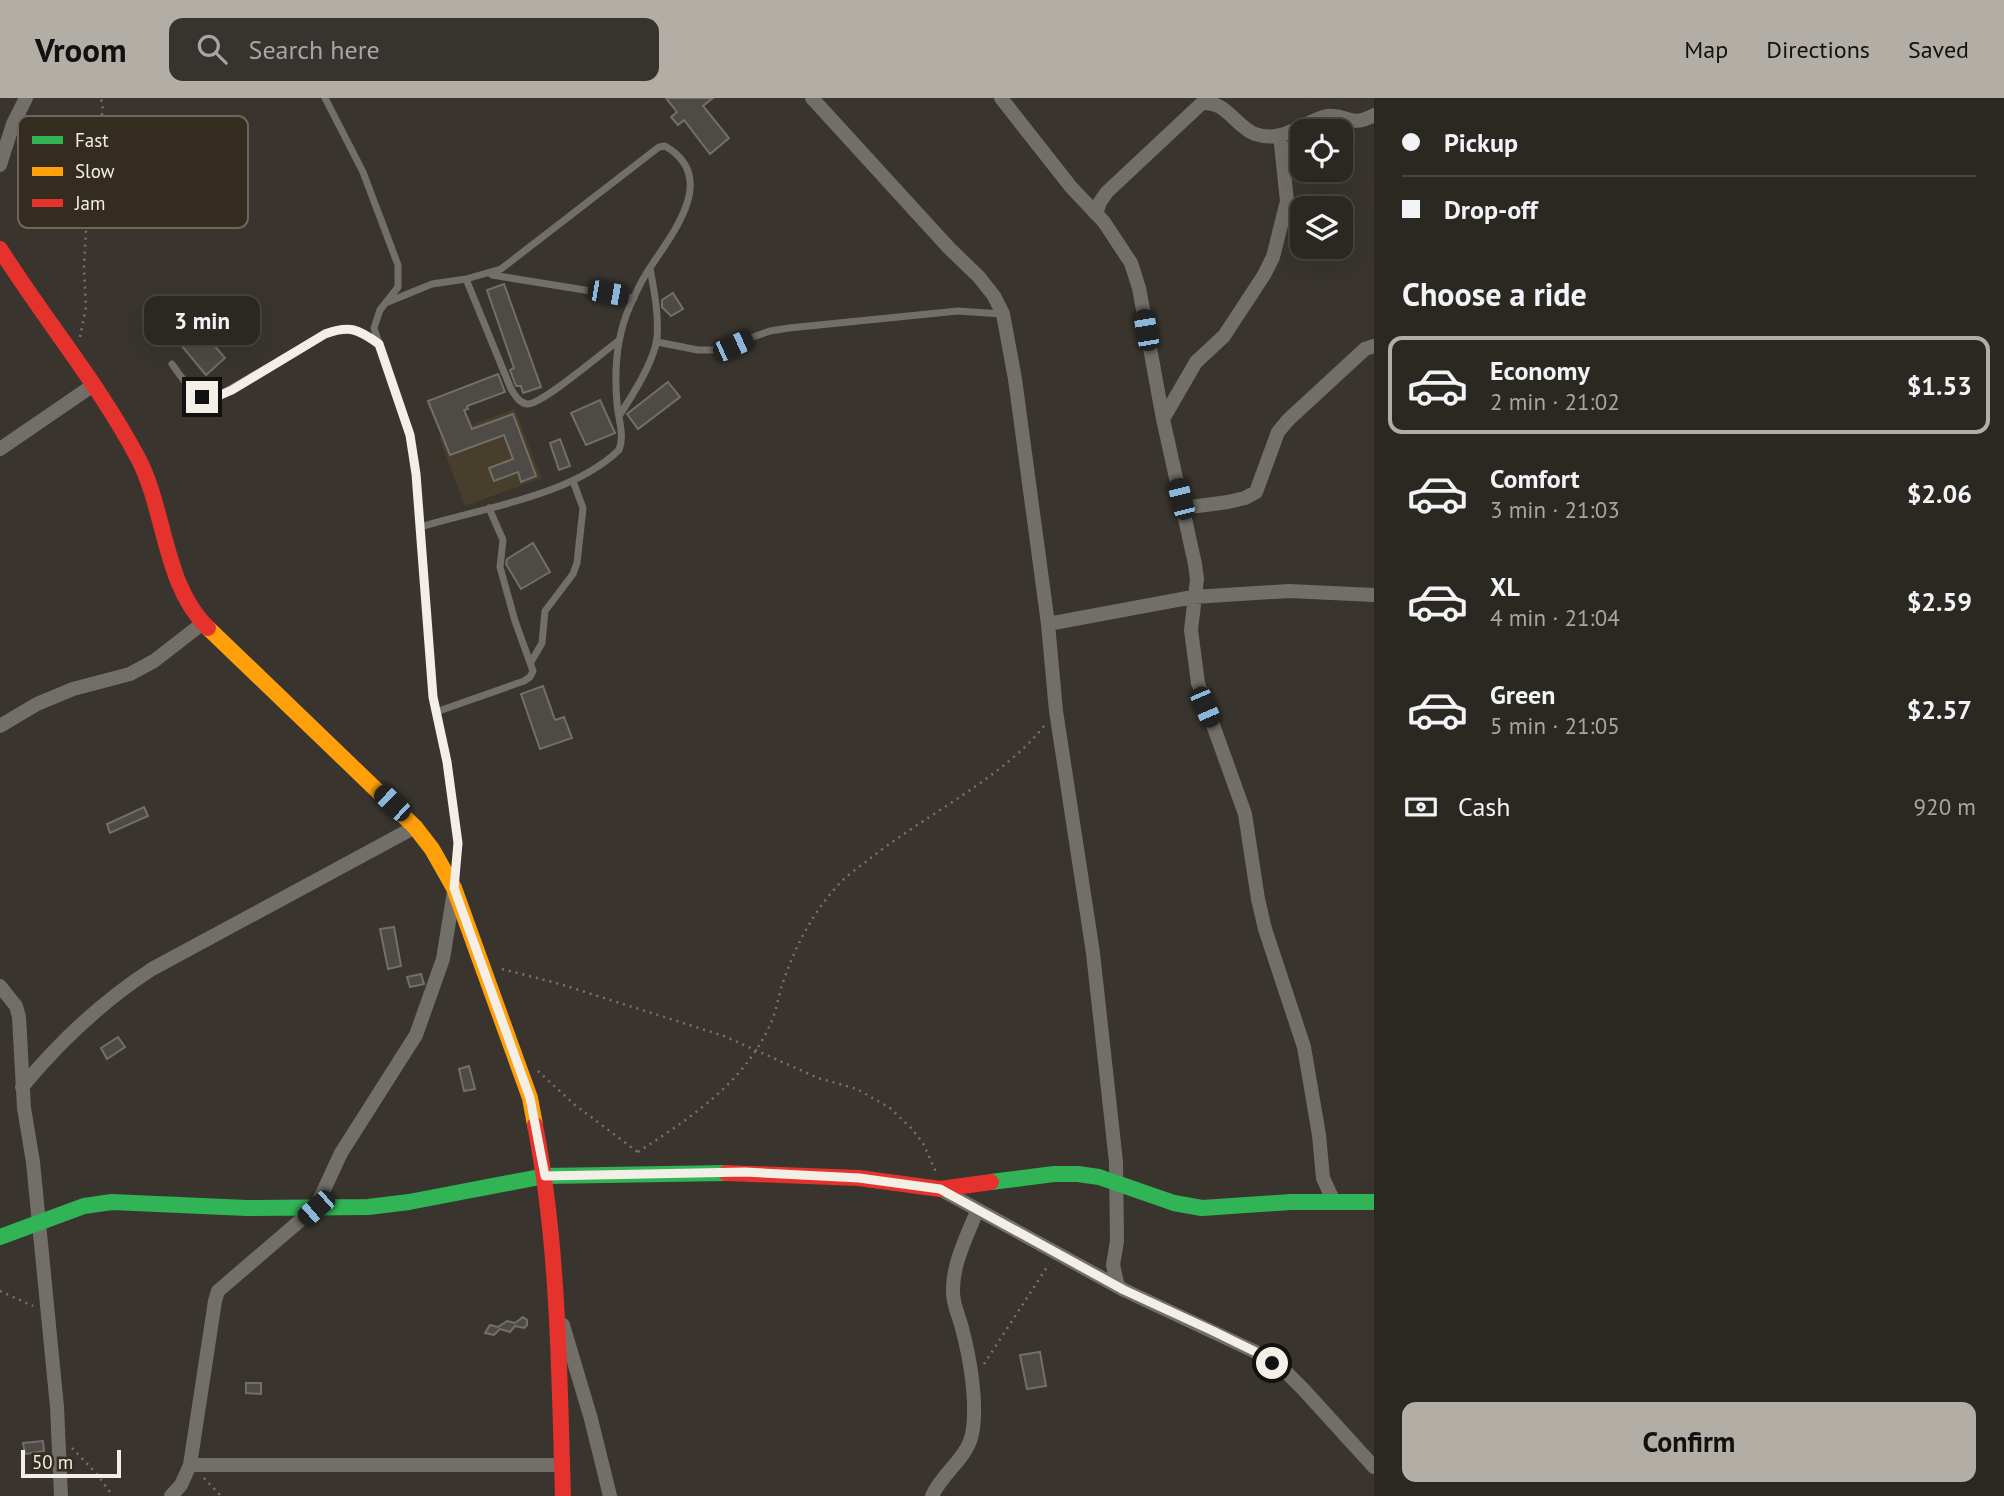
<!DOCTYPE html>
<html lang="en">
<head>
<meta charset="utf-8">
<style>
  :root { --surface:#2b2822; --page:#37342f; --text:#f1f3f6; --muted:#a6a6a5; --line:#474440; --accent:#b2aea6 }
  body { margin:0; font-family:"PT Sans",sans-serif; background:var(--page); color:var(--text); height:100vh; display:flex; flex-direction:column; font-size:26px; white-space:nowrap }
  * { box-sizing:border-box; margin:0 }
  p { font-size:23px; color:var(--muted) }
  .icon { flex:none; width:38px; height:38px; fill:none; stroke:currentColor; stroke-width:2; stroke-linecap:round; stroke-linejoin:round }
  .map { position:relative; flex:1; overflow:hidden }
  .sheet { display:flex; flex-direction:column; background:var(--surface); width:630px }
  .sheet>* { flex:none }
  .hud { display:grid; align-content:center; height:154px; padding:0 28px; background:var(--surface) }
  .tools { position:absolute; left:1290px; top:21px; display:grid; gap:14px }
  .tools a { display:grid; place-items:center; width:63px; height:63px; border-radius:14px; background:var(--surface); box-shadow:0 7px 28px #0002,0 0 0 2px var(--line); font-size:35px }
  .scale { position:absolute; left:21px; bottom:18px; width:100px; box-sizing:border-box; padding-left:7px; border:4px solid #f3efe7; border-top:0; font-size:19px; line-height:24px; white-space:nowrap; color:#f3efe7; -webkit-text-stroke:5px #332c1f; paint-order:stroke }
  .end { position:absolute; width:32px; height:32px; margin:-16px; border:9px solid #f3efe7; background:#111; box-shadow:0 0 0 4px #111 }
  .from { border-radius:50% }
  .bubble { position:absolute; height:49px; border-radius:14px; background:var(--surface); box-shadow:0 7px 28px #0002,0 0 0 2px var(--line); font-size:23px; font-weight:800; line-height:49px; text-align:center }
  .car { position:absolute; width:21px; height:42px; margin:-21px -10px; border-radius:9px; box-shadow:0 0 5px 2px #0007; background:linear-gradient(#222 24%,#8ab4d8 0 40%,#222 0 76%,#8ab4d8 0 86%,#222 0) }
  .hud b { display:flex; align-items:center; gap:24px; height:66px; font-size:26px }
  .hud b+b { border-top:2px solid var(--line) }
  .hud i { width:18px; height:18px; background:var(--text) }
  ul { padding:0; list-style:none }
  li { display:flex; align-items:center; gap:21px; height:98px; margin:0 14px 10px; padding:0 14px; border:4px solid transparent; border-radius:14px }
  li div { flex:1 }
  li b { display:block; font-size:26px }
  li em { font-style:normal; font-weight:800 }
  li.active { border-color:var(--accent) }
  li>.icon { width:63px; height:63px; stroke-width:1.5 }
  h2 { padding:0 28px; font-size:32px; line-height:84px }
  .pay { display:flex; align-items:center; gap:18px; height:77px; padding:0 28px; font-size:26px }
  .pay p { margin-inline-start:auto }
  .primary-button { display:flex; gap:14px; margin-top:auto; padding:14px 28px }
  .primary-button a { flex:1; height:80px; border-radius:14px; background:var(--accent); color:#111; font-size:28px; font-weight:800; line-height:80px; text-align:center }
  header { display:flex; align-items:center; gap:42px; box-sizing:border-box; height:98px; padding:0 35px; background:var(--accent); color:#111 }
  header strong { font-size:33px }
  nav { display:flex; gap:38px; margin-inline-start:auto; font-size:24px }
  .search { width:490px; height:63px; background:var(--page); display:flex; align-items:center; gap:18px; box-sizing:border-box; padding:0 24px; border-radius:14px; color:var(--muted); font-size:26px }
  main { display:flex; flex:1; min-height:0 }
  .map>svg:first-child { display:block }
  .built { fill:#483e2c }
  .building { fill:#4e4a45; stroke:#736e68; stroke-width:2 }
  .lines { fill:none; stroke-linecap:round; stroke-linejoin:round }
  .path { stroke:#76736f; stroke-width:2.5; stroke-dasharray:2 5; stroke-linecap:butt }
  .lane { stroke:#726f69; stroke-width:7 }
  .street { stroke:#726f69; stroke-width:14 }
  .fast { stroke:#30b455; stroke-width:16 }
  .slow { stroke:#ff9f0a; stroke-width:16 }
  .jam { stroke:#e5322d; stroke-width:16 }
  .route { stroke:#f3efe7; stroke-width:9 }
  .key { fill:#332c1f; stroke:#6d665b; stroke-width:2 }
  .key-label { font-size:19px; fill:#f3efe7 }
</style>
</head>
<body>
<header>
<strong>Vroom</strong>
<div class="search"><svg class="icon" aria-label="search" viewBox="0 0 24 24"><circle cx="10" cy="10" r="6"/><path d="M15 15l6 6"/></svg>Search here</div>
<nav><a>Map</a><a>Directions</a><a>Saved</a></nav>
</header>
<main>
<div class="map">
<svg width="1374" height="1398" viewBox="0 0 1374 1398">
  <rect width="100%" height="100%" fill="#39352e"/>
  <path class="built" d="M515 311 541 380 465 408 439 339Z"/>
  <path class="building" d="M666 0H713L703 8 729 40 710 56 684 22 678 27 671 19 677 14Z
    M504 186 541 289 523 295 521 288H516L510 272 514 270 487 192Z
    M673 195 683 211 671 218 662 209V202Z
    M195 225 225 260 206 277 176 241Z
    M498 276 505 294 467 308 468 311 464 312 472 331 513 316 536 378 521 384 518 374 494 383 489 370 513 361 504 337 450 357 428 303Z
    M668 284 680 299 638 331 627 316Z
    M600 302 615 335 586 347 571 315Z
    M560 341 570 368 559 372 550 345Z
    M533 445 550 474 521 491 506 466 507 461Z
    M543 588 555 622 564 619 572 640 540 651 521 596Z
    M144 709 148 718 110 735 107 726Z
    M394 829 401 868 388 871 380 831Z
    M421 876 424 886 410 889 407 879Z
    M118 939 125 949 107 961 101 950Z
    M469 968 475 991 464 993 459 971Z
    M523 1219 527 1222V1227L524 1230 515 1228 510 1234 500 1231 494 1237 485 1235 490 1227 498 1229 507 1223 515 1225Z
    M1040 1254 1046 1288 1027 1291 1020 1257Z
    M246 1285H261V1296L246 1295Z
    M43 1343 44 1353 25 1356 23 1345Z"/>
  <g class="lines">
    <path class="path" d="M80 239 86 209 84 170 89 74 103 12 101 0
      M502 871 560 886 724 938 818 980 857 991 890 1010 911 1030 923 1045 936 1074
      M538 973 575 1007 639 1055
      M638 1054C690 1020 743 986 770 927 776 915 778 900 782 887 795 849 812 815 839 786 848 776 861 768 872 759 924 718 1004 679 1044 628
      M0 1193 33 1208
      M984 1266 1049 1166
      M72 1350 96 1375 113 1398
      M204 1380 221 1398"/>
    <path class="lane" d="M325 0 363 74 398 167V189L380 212 374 230 409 337 416 376 433 599 447 664 458 745 455 779
      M492 177 634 200
      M466 181 511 291C515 297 519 305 527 306 540 308 603 254 617 244
      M388 204 432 186 466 181 501 171 659 49 665 48C722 81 668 140 646 176 639 187 634 199 629 210 616 241 614 272 617 305 618 322 625 336 619 352 571 398 482 410 420 429
      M657 244 698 252H716L770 233 789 230 958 213 1002 216
      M172 266C184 283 193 299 216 299L325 236C349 227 357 231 378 245
      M619 318C632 298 654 264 657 240 659 216 654 193 650 170
      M531 564 542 545 545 513 573 476 577 465 583 410 573 383
      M436 614 524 583 530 579 533 573 515 523 500 469 503 442 489 410"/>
    <path class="street" d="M812 0 949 150 979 179 994 198 1003 216 1015 281 1048 526 1056 613 1093 855 1116 1064 1117 1143 1113 1167 1118 1189
      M1001 0 1071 89 1104 124 1131 165 1139 190 1163 321 1195 466 1197 481 1191 532 1198 585 1245 716 1258 801 1265 831 1304 949 1319 1037 1323 1080 1334 1104
      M0 67 13 26 26 0
      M1096 116 1100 104 1107 94 1201 6C1224 0 1236 29 1255 36 1284 46 1303 23 1327 18 1347 15 1349 31 1374 17
      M1163 321 1196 264 1224 238 1264 177 1273 159 1287 103 1280 37
      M0 351 92 288
      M1183 410 1228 404 1245 400 1256 394 1278 334 1288 322 1365 251 1374 248
      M1048 526 1193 499 1289 493 1374 497
      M0 628 37 606 73 591 130 576 154 563 203 525
      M0 888 16 908 19 919 24 1010 33 1064 57 1309 61 1398
      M22 989C60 943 103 903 152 871L415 729
      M940 1091 1124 1192 1256 1254 1287 1275 1303 1291 1374 1369
      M563 1227 591 1321 610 1398
      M190 1367H561
      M171 1398 181 1387 190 1367 215 1203 218 1193 316 1109 341 1055 416 937 443 861 454 793
      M932 1398C942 1375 967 1361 972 1336 978 1306 970 1260 962 1230 959 1218 953 1207 953 1194 952 1167 967 1138 977 1113"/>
    <path class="fast" d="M991 1084 1054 1076H1078L1099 1079 1174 1105 1202 1110 1291 1104H1374
      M0 1139 84 1108 112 1104 247 1110 368 1109 409 1104 545 1078 726 1075"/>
    <path class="slow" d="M208 530 415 729 432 751 454 790 530 1000 535 1027"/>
    <path class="jam" d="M0 151C44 221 99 286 138 360 166 413 163 486 208 530
      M535 1027C559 1149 559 1274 563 1398
      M726 1075 859 1080 940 1091 991 1084"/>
  </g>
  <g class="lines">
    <path class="route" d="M202 299H216L232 292 325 236C350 227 358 231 379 246L410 337 416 376 433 599 447 664 458 745 454 790 530 1000 545 1078 745 1074 859 1080 940 1091 1124 1192 1213 1233 1256 1254 1272 1265"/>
  </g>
  <rect x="18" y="18" width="230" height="112" rx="10" class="key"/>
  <rect x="32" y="38" width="31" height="8" fill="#30b455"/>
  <rect x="32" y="69" width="31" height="9" fill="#ff9f0a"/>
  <rect x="32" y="101" width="31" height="8" fill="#e5322d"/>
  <g class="key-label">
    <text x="75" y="49">Fast</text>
    <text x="75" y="80">Slow</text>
    <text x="75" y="112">Jam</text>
  </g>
</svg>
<div class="tools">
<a><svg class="icon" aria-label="locate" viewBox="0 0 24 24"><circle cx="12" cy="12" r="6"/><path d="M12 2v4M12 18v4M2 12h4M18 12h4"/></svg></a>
<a><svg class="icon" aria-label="layers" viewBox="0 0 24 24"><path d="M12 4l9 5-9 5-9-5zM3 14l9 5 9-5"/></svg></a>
</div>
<div class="scale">50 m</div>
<i class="end from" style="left:1272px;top:1265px"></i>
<i class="end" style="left:202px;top:299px"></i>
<div class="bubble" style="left:144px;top:198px;width:116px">3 min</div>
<i class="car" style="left:608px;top:195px;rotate:100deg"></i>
<i class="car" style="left:1146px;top:232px;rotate:350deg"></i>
<i class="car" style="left:733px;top:248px;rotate:66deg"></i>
<i class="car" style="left:1181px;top:401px;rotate:346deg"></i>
<i class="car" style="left:1205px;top:609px;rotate:157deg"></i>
<i class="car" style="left:392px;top:705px;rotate:314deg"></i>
<i class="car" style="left:316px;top:1110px;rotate:229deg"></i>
</div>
<section class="sheet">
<div class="hud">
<b><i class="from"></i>Pickup</b>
<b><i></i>Drop-off</b>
</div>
<h2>Choose a ride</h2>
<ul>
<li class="active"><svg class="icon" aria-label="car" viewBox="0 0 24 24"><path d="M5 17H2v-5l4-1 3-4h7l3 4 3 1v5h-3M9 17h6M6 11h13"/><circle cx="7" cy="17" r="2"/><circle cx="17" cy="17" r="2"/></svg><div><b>Economy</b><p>2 min · 21:02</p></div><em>$1.53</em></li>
<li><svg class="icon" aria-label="car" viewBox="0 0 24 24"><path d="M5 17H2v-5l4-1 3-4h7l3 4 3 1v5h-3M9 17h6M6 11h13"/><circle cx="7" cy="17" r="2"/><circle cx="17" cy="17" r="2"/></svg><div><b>Comfort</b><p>3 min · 21:03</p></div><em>$2.06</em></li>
<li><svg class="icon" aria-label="car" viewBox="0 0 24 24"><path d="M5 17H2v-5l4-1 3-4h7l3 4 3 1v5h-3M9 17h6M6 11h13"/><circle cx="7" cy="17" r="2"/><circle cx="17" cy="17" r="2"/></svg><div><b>XL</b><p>4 min · 21:04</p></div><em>$2.59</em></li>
<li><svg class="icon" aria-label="car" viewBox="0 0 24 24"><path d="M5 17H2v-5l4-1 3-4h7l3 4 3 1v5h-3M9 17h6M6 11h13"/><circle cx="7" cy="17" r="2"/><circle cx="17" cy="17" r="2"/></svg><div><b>Green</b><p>5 min · 21:05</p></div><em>$2.57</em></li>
</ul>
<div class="pay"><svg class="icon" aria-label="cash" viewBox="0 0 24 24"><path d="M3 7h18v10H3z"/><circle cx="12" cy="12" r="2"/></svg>Cash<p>920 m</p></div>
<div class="primary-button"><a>Confirm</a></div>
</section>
</main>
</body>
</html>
